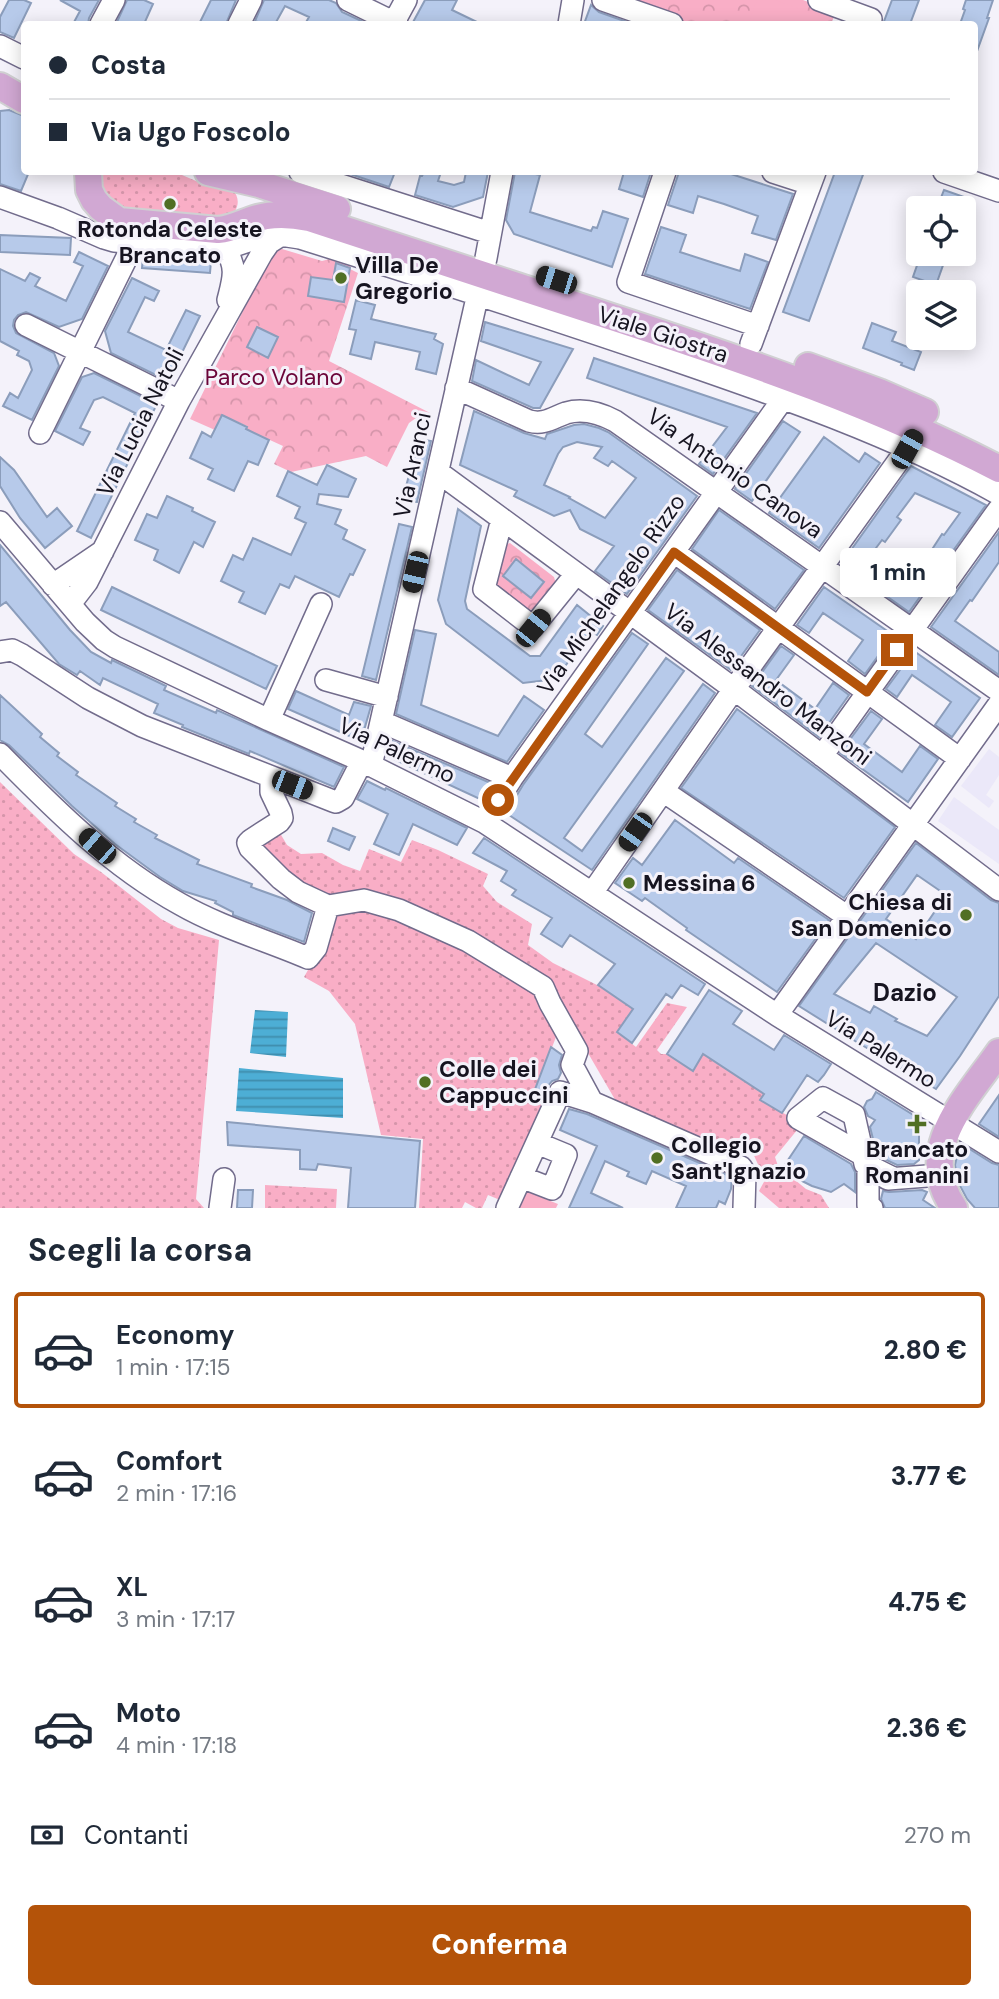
<!DOCTYPE html>
<html lang="it">
<head>
<meta charset="utf-8">
<style>
  :root { --surface:#fff; --page:#f2f2f3; --text:#1f2937; --muted:#747a83; --line:#e0e1e3; --accent:#b45309 }
  body { margin:0; font-family:"DM Sans",sans-serif; background:var(--page); color:var(--text); height:100vh; display:flex; flex-direction:column; font-size:26px; white-space:nowrap }
  * { box-sizing:border-box; margin:0 }
  p { font-size:23px; color:var(--muted) }
  .icon { flex:none; width:38px; height:38px; fill:none; stroke:currentColor; stroke-width:2; stroke-linecap:round; stroke-linejoin:round }
  .map { position:relative; height:1208px; overflow:hidden }
  .side { display:flex; flex-direction:column; background:var(--surface); flex:1 }
  .side>* { flex:none }
  .guide { position:absolute; left:21px; top:21px; width:957px; height:154px; border-radius:7px; box-shadow:0 4px 18px #0003; display:grid; align-content:center; height:154px; padding:0 28px; background:var(--surface) }
  .buttons { position:absolute; left:906px; top:196px; display:grid; gap:14px }
  .buttons a { display:grid; place-items:center; width:70px; height:70px; border-radius:7px; background:var(--surface); box-shadow:0 4px 18px #0003; font-size:35px }
  .end { position:absolute; width:32px; height:32px; margin:-16px; border:9px solid #b45309; background:#fff; box-shadow:0 0 0 4px #fff }
  .from { border-radius:50% }
  .bubble { position:absolute; height:49px; border-radius:7px; background:var(--surface); box-shadow:0 4px 18px #0003; font-size:23px; font-weight:800; line-height:49px; text-align:center }
  .car { position:absolute; width:21px; height:42px; margin:-21px -10px; border-radius:9px; box-shadow:0 0 5px 2px #0007; background:linear-gradient(#222 24%,#8ab4d8 0 40%,#222 0 76%,#8ab4d8 0 86%,#222 0) }
  .guide b { display:flex; align-items:center; gap:24px; height:66px; font-size:26px }
  .guide b+b { border-top:2px solid var(--line) }
  .guide i { width:18px; height:18px; background:var(--text) }
  ul { padding:0; list-style:none }
  li { display:flex; align-items:center; gap:21px; height:116px; margin:0 14px 10px; padding:0 14px; border:4px solid transparent; border-radius:7px }
  li div { flex:1 }
  li b { display:block; font-size:26px }
  li em { font-style:normal; font-weight:800 }
  li.current { border-color:var(--accent) }
  li>.icon { width:63px; height:63px; stroke-width:1.5 }
  h2 { padding:0 28px; font-size:32px; line-height:84px }
  .pay { display:flex; align-items:center; gap:18px; height:77px; padding:0 28px; font-size:26px }
  .pay p { margin-inline-start:auto }
  .cta { display:flex; gap:14px; margin-top:auto; padding:14px 28px }
  .cta a { flex:1; height:80px; border-radius:7px; background:var(--accent); color:#fff; font-size:28px; font-weight:800; line-height:80px; text-align:center }
  .map>svg:first-child { display:block }
  .built { fill:#ebe8f9 }
  .grass { fill:url(#grass-dots) }
  .forest { fill:url(#forest-crowns) }
  .garden { fill:#f9aec6 }
  .water { fill:url(#water-rules) }
  .building { fill:#b7caea; stroke:#8b9dbb; stroke-width:2; fill-rule:evenodd }
  .lines { fill:none; stroke-linecap:round; stroke-linejoin:round }
  .minor-casing { stroke:#726c8c; stroke-width:24 }
  .major-casing { stroke:#d0d0d2; stroke-width:30 }
  .minor { stroke:#fff; stroke-width:21 }
  .major { stroke:#d1a8d3; stroke-width:26 }
  .route { stroke:#b45309; stroke-width:9 }
  .poi-dot { fill:#516f24; stroke:#f4f2fa; stroke-width:2.5 }
  .labels { text-anchor:middle; dominant-baseline:central; stroke-width:6; stroke-linejoin:round; paint-order:stroke }
  .poi-label { font-size:23px; font-weight:bold; fill:#161420; stroke:#f4f2fa; text-anchor:start }
  .street-label { font-size:23px; fill:#161420; stroke:#f4f2fa }
  .park-label { font-size:23px; fill:#6b0438; stroke:#f4f2fa }
  .neighbourhood-label { font-size:24px; font-weight:bold; fill:#161420; stroke:#f4f2fa }
</style>
</head>
<body>
<div class="map">
<svg width="999" height="1208" viewBox="0 0 999 1208">
  <defs>
    <pattern id="grass-dots" width="8" height="8" patternUnits="userSpaceOnUse" patternTransform="scale(1.75)"><rect width="8" height="8" fill="#f9aec6"/><path d="M2 2h.1M6 6h.1" fill="none" stroke="#d595aa" stroke-width="1.8" stroke-linecap="round"/></pattern>
    <pattern id="forest-crowns" width="20" height="18" patternUnits="userSpaceOnUse" patternTransform="scale(1.75)"><rect width="20" height="18" fill="#f9aec6"/><path d="M2 6a3 3 0 1 1 6 0M12 15a3 3 0 1 1 6 0" fill="none" stroke="#d595aa"/></pattern>
    <pattern id="water-rules" width="6" height="5" patternUnits="userSpaceOnUse" patternTransform="scale(1.75)"><rect width="6" height="5" fill="#4daed5"/><path d="M0 2.5h6" fill="none" stroke="#3f8cac"/></pattern>
  </defs>
  <rect width="100%" height="100%" fill="#f4f2fa"/>
  <path class="built" d="M989 749 999 757V775L986 795 994 801 989 808 961 786Z
    M954 797 999 830V864L938 821Z"/>
  <path class="grass" d="M100 172H175L196 181 232 189C241 198 239 210 229 218L127 210C106 202 102 193 100 172Z
    M0 782 74 854 101 872 161 919 178 928 219 940 196 1199 204 1208H0Z
    M277 828 287 845 301 854 322 853 343 865 360 871 369 849 401 862 412 840 438 850 488 874 483 886 497 902 532 924 528 945 553 963 601 987 633 1009 617 1032 636 1047 667 1003 687 1007 657 1050 661 1054H667L693 1070 703 1054 764 1094 761 1100 802 1124 775 1157 778 1166 806 1189 821 1195 829 1208H779L759 1191 765 1180 747 1140 737 1156 617 1103 552 991 538 993 556 1037 535 1092 548 1097 500 1200 488 1195 482 1208H476L465 1202 462 1208H419L423 1139 381 1135 355 1024 329 991 304 977 324 942 337 901 282 875 253 844Z
    M265 1185 337 1189 336 1208H265Z"/>
  <path class="forest" d="M619 0H803L836 12 831 24H688Z
    M282 249 322 261 337 257 352 259 350 269 358 273 329 361 432 414 416 418 409 423 387 467 366 456 291 472 274 464 283 446 246 429 247 426 222 415 215 430 190 419 268 260 273 252Z
    M510 543 554 577 556 584 538 608 529 610 496 586 494 578 504 545Z"/>
  <path class="garden" d="M757 0H775L828 19 826 24H748Z
    M523 1190 558 1204 556 1208H515Z"/>
  <path class="water" d="M255 1010 288 1012 286 1057 250 1053Z
    M239 1068 343 1078V1118L236 1111Z"/>
  <path class="building" d="M9 0H24L31 3 14 38 0 32V17Z
    M60 0H99L89 18 88 24H73L80 11Z
    M127 0H144L153 4 144 24H116Z
    M211 0H236L226 24H199Z
    M264 0H329L336 3 342 12 368 24H305L309 17 285 6 275 24H263L255 21Z
    M425 0H457L452 10 481 24H412Z
    M892 0H919L910 24H883Z
    M966 0H993L987 18H989L976 54H975V24H960L965 10 963 9Z
    M591 5 599 12 633 24H584Z
    M9 110 24 116V172H29L21 191 0 184V111Z
    M348 172H395L389 187 347 173Z
    M424 172H441L438 181 454 185 464 182 466 172H488L483 197 453 207 415 195 420 176H422Z
    M515 172H526L540 175 530 212 591 231 593 227 597 228 603 211 628 219 612 267 514 234 506 220Z
    M624 172H651L643 197 619 189Z
    M679 172H725L793 194 776 240 752 233 758 216 724 204 698 196 693 213 668 205Z
    M835 172H864L809 321 783 312Z
    M944 190 967 198 963 208H937Z
    M661 227 686 235 680 252 714 263 740 271 745 254 768 262 750 309 645 274Z
    M0 235 71 238 70 255 0 252Z
    M79 252 108 266 82 319 59 327 26 312 18 315 14 320 13 326 16 333 54 353 59 366 32 420 3 406 10 393 18 398 32 370 29 361 17 355 19 351 0 341V269L25 281 30 273 40 278 35 286 66 301 83 266 74 262Z
    M921 254H947L936 285 913 277Z
    M143 256 211 261 210 273 142 268Z
    M336 263 350 268 344 302 308 296 311 277 333 280Z
    M132 278 159 291 154 301 145 297 128 332 166 350 186 310 200 316 168 381 111 353 105 331Z
    M356 300 375 305 371 319 436 334 434 339 443 344 436 374 416 369 420 352 375 342 371 359 350 354 356 330 349 329Z
    M485 322 573 349 540 408H533L472 381 476 360 529 385 541 362 481 341Z
    M872 323 896 332 892 341 921 352 914 370 901 365 902 363 863 348Z
    M257 327 278 337 268 358 247 347Z
    M594 358 757 413 713 474 699 464 727 427 587 378Z
    M94 373 157 404 91 538 77 531 135 413 103 397 94 400 80 428 90 432 83 445 55 431 82 377Z
    M474 411 524 433 545 439 547 434 574 425 584 424 599 428 608 432 697 496 627 594 595 571 614 546 580 529 570 510 554 516 514 496 517 491 460 465ZM577 442 602 447 594 458 608 466 612 461 636 478 605 518 569 498 570 497 544 485 558 454 563 447Z
    M222 415 247 427 246 429 269 440 258 465 248 461 234 491 208 479 213 469 190 458 202 432 211 437Z
    M783 421 800 432 752 501 735 489Z
    M824 437 859 462 865 453 880 463 819 548 769 513Z
    M419 439 431 441 417 502 402 501Z
    M0 457 14 470 47 517 57 508 72 526 45 548 20 518 0 486Z
    M327 465 356 479 348 497 319 494 317 504 341 510 335 524 347 530 343 539 365 550 353 575 350 574 339 597 295 576 289 588 280 584 265 614 239 602 244 592 221 581 233 555 243 560 253 538 291 555 306 523 295 518 300 507 277 496 288 471 317 485Z
    M911 466 986 505 909 612 841 564ZM915 493 960 513 944 535 942 534 907 588 895 577 893 580 867 560 882 540 885 542 901 520 897 517Z
    M167 496 193 508 192 511 215 522 203 547 194 542 179 573 154 560 158 550 135 540 147 514 157 518Z
    M458 509 481 526 465 601 467 609 530 656H540L577 605 603 626 597 635 590 631 556 679 523 683 446 624 438 600Z
    M719 510 804 570 775 609 692 549Z
    M399 524 412 527 376 680 362 676Z
    M999 532V562L972 601 970 600 955 621 999 652V675L931 627Z
    M0 545 70 630 91 652 111 663 112 660 166 686 164 690 216 713 217 710 344 767 334 787 250 751 249 754 182 727 183 725 154 713 158 704 103 678 100 685 80 671 77 675 59 664 6 602 0 606Z
    M516 559 544 582 531 598 503 576Z
    M677 570 760 630 731 670 648 610Z
    M112 587 277 666 266 689 101 610Z
    M824 587 893 635 865 674 848 661 863 640 823 613 809 633 797 625Z
    M415 630 436 634 421 705 498 736 524 696 544 710 507 762 396 714Z
    M632 633 648 644 585 734 602 747 666 658 684 671 564 838 582 851 703 684 715 693 592 870 506 813 523 785Z
    M781 646 794 655 776 680 815 709 833 683 849 695 819 737 752 686Z
    M914 651 980 698 952 737 935 725 951 702 912 675 897 697 886 689Z
    M296 691 349 715 354 702 371 706 361 741 288 709Z
    M0 695 42 734 40 737 59 753 57 756 78 772 76 775 117 803 115 806 136 819 134 822 157 835 155 838 199 860 197 864 252 884 251 887 287 900 312 913 304 942 233 915V912L215 903 216 901 183 891 160 877 115 844 72 806 9 745 0 740Z
    M737 709 895 827 844 898 681 788Z
    M871 711 882 719 864 744 902 772 920 746 938 759 908 802 840 753Z
    M390 740 493 784 482 800 387 756Z
    M367 781 385 790 386 788 467 828 457 845 413 824 399 855 374 844 388 814 357 799Z
    M675 820 734 863 738 858 829 920 777 992 686 930 687 928 645 898 642 901 615 883 633 858 642 865Z
    M333 828 355 837 349 850 328 841Z
    M484 838 705 984 698 995 681 985 672 998 666 994 632 1043 617 1032 633 1009 598 985 615 964 570 935 562 947 541 934 552 918 512 895 516 890 501 881 507 871 473 853Z
    M916 843 991 900 999 903V996L960 1056 936 1089 850 1038 799 1006ZM917 875 946 895 916 939 886 919ZM876 943 957 997 927 1036 895 1021 897 1019 874 1006 870 1013 834 994Z
    M709 990 742 1011 733 1024 774 1050 784 1035 831 1064 824 1075 818 1082 807 1075 782 1113 760 1100 764 1094 703 1054 693 1071 667 1054Z
    M551 1047 562 1055 559 1065 561 1073 558 1079 552 1081 548 1086 544 1096 534 1092Z
    M876 1092 923 1121 919 1131V1160L914 1164 897 1165 876 1155V1152L881 1144 873 1139 870 1127 875 1120 868 1116 864 1107 867 1101 872 1099Z
    M999 1095V1137L979 1124Z
    M569 1109 587 1114 732 1177 731 1189 725 1204 719 1201 716 1208H676L686 1186 652 1171 646 1184 627 1176 629 1172 605 1161 591 1193 623 1208H569L597 1146 560 1130Z
    M227 1122 420 1141 415 1208H348L351 1168 318 1164 316 1170 300 1169V1150L228 1145Z
    M804 1136 851 1164 855 1172V1192L844 1184 831 1192 812 1186 802 1181 800 1175 784 1166Z
    M960 1143 992 1163 999 1165V1208H975L967 1199 958 1182 955 1165Z
    M238 1190H253L252 1208H237Z
    M922 1190 927 1192 923 1200 935 1208H885L881 1199 883 1191 889 1192Z"/>
  <g class="lines">
    <g class="minor-casing">
      <path id="minor" d="M348 0 397 24
        M603 0 672 24
        M819 0 871 19
        M101 24 114 0
        M239 24 251 0
        M393 24 406 0
        M569 24 573 0
        M0 46 24 58
        M300 172 490 233
        M665 172 628 282 758 326
        M773 172 810 184
        M944 172 999 191
        M0 197 58 218 104 238 114 241 225 249 263 236H287L300 238C421 276 542 315 662 356 776 395 893 435 999 494
        M225 249C238 267 233 280 228 300
        M26 325 179 401
        M751 344 815 172
        M456 388 529 421C544 425 552 418 566 413 583 408 600 413 615 421L999 691
        M40 433 134 243
        M438 472 734 689 999 890
        M502 519 484 589 533 627 576 574
        M0 522 85 622 104 640 115 647 269 720 362 761 484 822 777 1015 999 1152
        M674 552 960 759
        M53 585 103 551
        M70 604 87 582 179 401 262 253 269 243 280 236
        M0 652 12 650 22 655 88 698 142 726 333 801 336 802 343 798 362 761
        M326 680 387 697
        M269 720 321 604
        M382 722 512 778
        M0 754C55 810 111 866 180 904 220 927 266 940 308 958L316 948 328 906 298 892 281 879 250 848 248 843 251 840 279 822 282 818 281 813 271 792V777
        M822 756 999 509
        M371 766 486 258 502 172
        M663 791 848 917
        M484 822 512 778 783 399
        M592 893 734 689 907 449 913 437
        M328 906 364 900 399 910 468 941 543 987 550 1003 577 1051 572 1065 592 1102 741 1167 745 1173 744 1208
        M777 1015 999 704
        M863 1155 798 1118 823 1098 854 1115 865 1164 893 1178
        M868 1169V1205L872 1208
        M881 1175 888 1179 940 1175
        M521 1177 552 1189 566 1155 537 1143
        M220 1208 224 1179
        M507 1208 560 1092 592 1102"/>
    </g>
    <g class="major-casing">
      <path id="major" d="M0 86 24 100
        M88 172 89 190 94 200 101 208 119 221 218 230C230 229 240 224 251 220 270 213 290 214 309 218 413 251 517 285 621 320 750 362 878 406 999 469
        M208 172 259 184 337 209
        M808 366 879 392 925 412
        M954 1208C914 1150 966 1099 999 1052"/>
    </g>
    <use href="#minor" class="minor"/>
    <use href="#major" class="major"/>
  </g>
  <g class="lines">
    <path class="route" d="M498 800 674 552 867 692 897 650"/>
  </g>
  <g class="poi-dot">
    <circle cx="170" cy="204" r="7"/>
    <circle cx="341" cy="278" r="7"/>
    <circle cx="629" cy="883" r="7"/>
    <circle cx="966" cy="915" r="7"/>
    <circle cx="425" cy="1082" r="7"/>
    <path d="M913.5 1113.5h7v7h7v7h-7v7h-7v-7h-7v-7h7z"/>
    <circle cx="657" cy="1158" r="7"/>
  </g>
  <g class="labels">
    <g class="poi-label">
      <text x="170" y="229" text-anchor="middle">Rotonda Celeste<tspan x="170" dy="26">Brancato</tspan></text>
      <text x="355" y="265">Villa De<tspan x="355" dy="26">Gregorio</tspan></text>
      <text x="643" y="883">Messina 6</text>
      <text x="952" y="902" text-anchor="end">Chiesa di<tspan x="952" dy="26">San Domenico</tspan></text>
      <text x="439" y="1069">Colle dei<tspan x="439" dy="26">Cappuccini</tspan></text>
      <text x="671" y="1145">Collegio<tspan x="671" dy="26">Sant'Ignazio</tspan></text>
      <text x="917" y="1149" text-anchor="middle">Brancato<tspan x="917" dy="26">Romanini</tspan></text>
    </g>
    <g class="street-label">
      <text transform="translate(663 334) rotate(18)">Viale Giostra</text>
      <text transform="translate(140 422) rotate(-63)">Via Lucia Natoli</text>
      <text transform="translate(412 465) rotate(-78)">Via Aranci</text>
      <text transform="translate(735 473) rotate(35)">Via Antonio Canova</text>
      <text transform="translate(611 594) rotate(-55)">Via Michelangelo Rizzo</text>
      <text transform="translate(768 684) rotate(37)">Via Alessandro Manzoni</text>
      <text transform="translate(397 750) rotate(25)">Via Palermo</text>
      <text transform="translate(881 1049) rotate(32)">Via Palermo</text>
    </g>
    <g class="park-label">
      <text x="274" y="377">Parco Volano</text>
    </g>
    <g class="neighbourhood-label">
      <text x="905" y="992">Dazio</text>
    </g>
  </g>
</svg>
<div class="buttons">
<a><svg class="icon" aria-label="locate" viewBox="0 0 24 24"><circle cx="12" cy="12" r="6"/><path d="M12 2v4M12 18v4M2 12h4M18 12h4"/></svg></a>
<a><svg class="icon" aria-label="layers" viewBox="0 0 24 24"><path d="M12 4l9 5-9 5-9-5zM3 14l9 5 9-5"/></svg></a>
</div>
<i class="end from" style="left:498px;top:800px"></i>
<i class="end" style="left:897px;top:650px"></i>
<div class="bubble" style="left:840px;top:548px;width:116px">1 min</div>
<i class="car" style="left:556px;top:280px;rotate:288deg"></i>
<i class="car" style="left:907px;top:449px;rotate:29deg"></i>
<i class="car" style="left:415px;top:572px;rotate:193deg"></i>
<i class="car" style="left:533px;top:628px;rotate:39deg"></i>
<i class="car" style="left:292px;top:785px;rotate:111deg"></i>
<i class="car" style="left:635px;top:832px;rotate:215deg"></i>
<i class="car" style="left:97px;top:846px;rotate:311deg"></i>
<div class="guide">
<b><i class="from"></i>Costa</b>
<b><i></i>Via Ugo Foscolo</b>
</div>
</div>
<section class="side">
<h2>Scegli la corsa</h2>
<ul>
<li class="current"><svg class="icon" aria-label="car" viewBox="0 0 24 24"><path d="M5 17H2v-5l4-1 3-4h7l3 4 3 1v5h-3M9 17h6M6 11h13"/><circle cx="7" cy="17" r="2"/><circle cx="17" cy="17" r="2"/></svg><div><b>Economy</b><p>1 min · 17:15</p></div><em>2.80 €</em></li>
<li><svg class="icon" aria-label="car" viewBox="0 0 24 24"><path d="M5 17H2v-5l4-1 3-4h7l3 4 3 1v5h-3M9 17h6M6 11h13"/><circle cx="7" cy="17" r="2"/><circle cx="17" cy="17" r="2"/></svg><div><b>Comfort</b><p>2 min · 17:16</p></div><em>3.77 €</em></li>
<li><svg class="icon" aria-label="car" viewBox="0 0 24 24"><path d="M5 17H2v-5l4-1 3-4h7l3 4 3 1v5h-3M9 17h6M6 11h13"/><circle cx="7" cy="17" r="2"/><circle cx="17" cy="17" r="2"/></svg><div><b>XL</b><p>3 min · 17:17</p></div><em>4.75 €</em></li>
<li><svg class="icon" aria-label="car" viewBox="0 0 24 24"><path d="M5 17H2v-5l4-1 3-4h7l3 4 3 1v5h-3M9 17h6M6 11h13"/><circle cx="7" cy="17" r="2"/><circle cx="17" cy="17" r="2"/></svg><div><b>Moto</b><p>4 min · 17:18</p></div><em>2.36 €</em></li>
</ul>
<div class="pay"><svg class="icon" aria-label="cash" viewBox="0 0 24 24"><path d="M3 7h18v10H3z"/><circle cx="12" cy="12" r="2"/></svg>Contanti<p>270 m</p></div>
<div class="cta"><a>Conferma</a></div>
</section>
</body>
</html>
